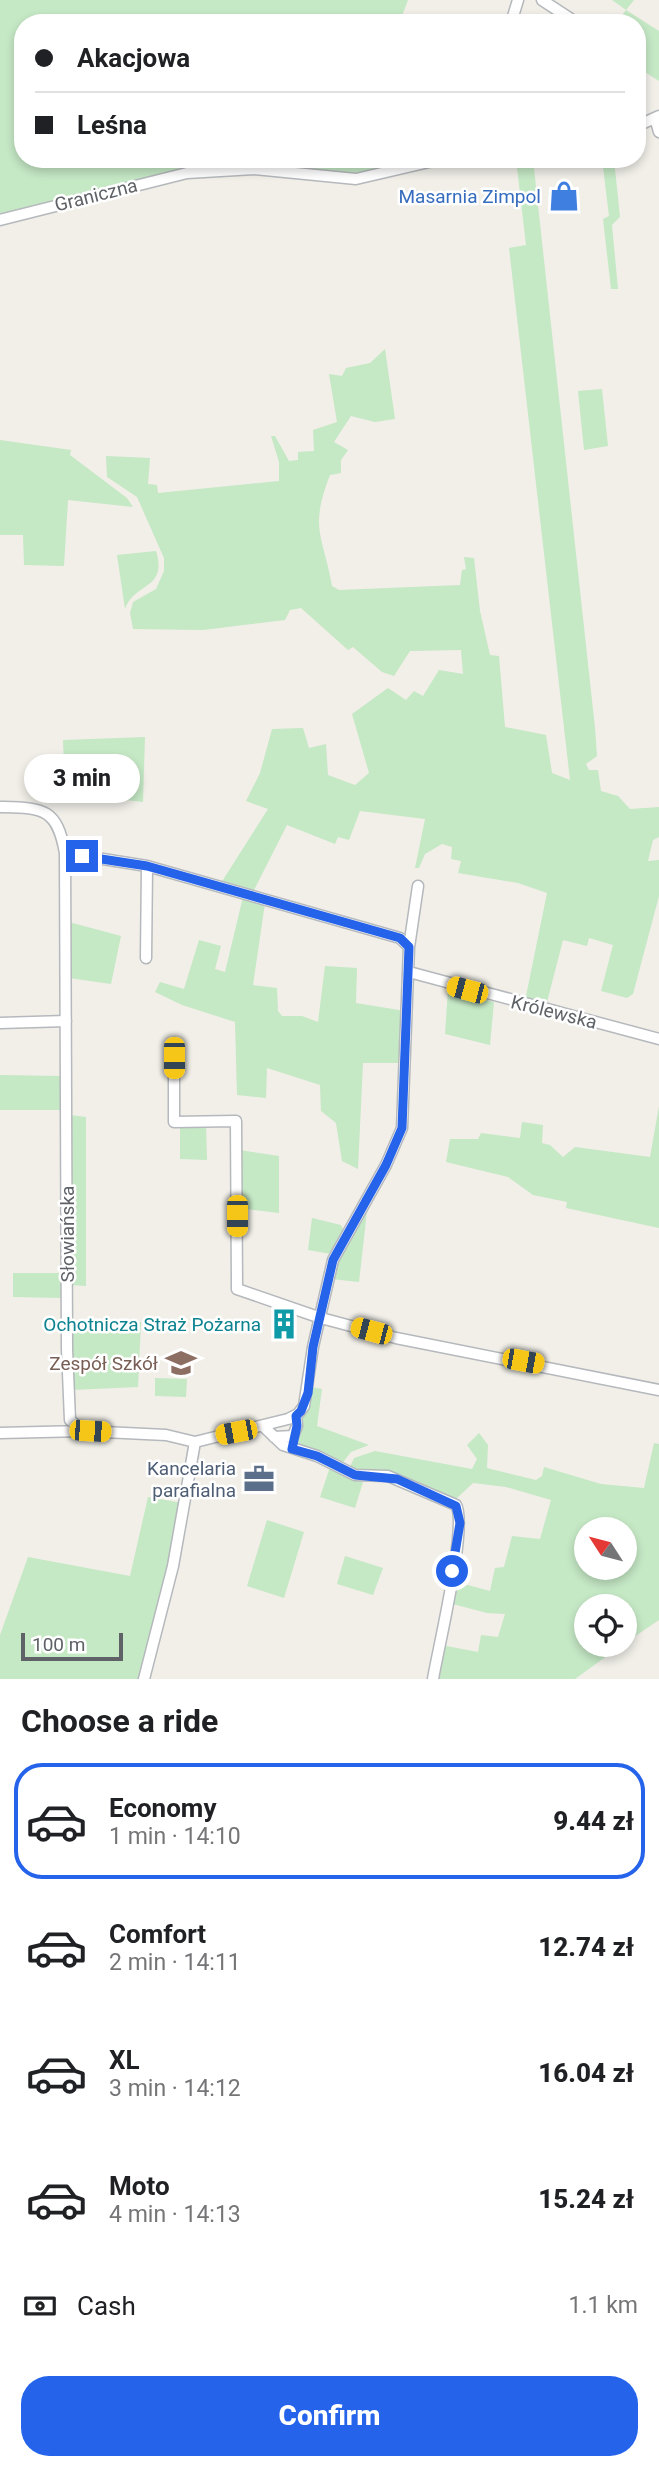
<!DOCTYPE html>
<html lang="en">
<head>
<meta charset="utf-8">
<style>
  :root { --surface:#fff; --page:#f6f6f6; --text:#202124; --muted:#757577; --line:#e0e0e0; --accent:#2563eb }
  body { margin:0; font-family:Roboto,sans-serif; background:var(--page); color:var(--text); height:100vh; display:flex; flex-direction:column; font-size:26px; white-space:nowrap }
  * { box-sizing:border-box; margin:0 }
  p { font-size:23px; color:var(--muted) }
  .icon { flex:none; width:38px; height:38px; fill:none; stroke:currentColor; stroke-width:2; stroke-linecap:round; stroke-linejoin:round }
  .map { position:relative; height:1679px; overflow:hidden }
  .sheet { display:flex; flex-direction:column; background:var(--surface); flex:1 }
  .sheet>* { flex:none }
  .banner { position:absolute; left:14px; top:14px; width:632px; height:154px; border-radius:28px; box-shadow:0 4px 10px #0003; display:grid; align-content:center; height:154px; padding:0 21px; background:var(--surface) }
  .needle { width:46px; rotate:306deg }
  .fabs { position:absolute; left:574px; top:1517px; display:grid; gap:14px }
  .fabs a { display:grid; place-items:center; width:63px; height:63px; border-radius:50%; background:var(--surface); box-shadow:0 4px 10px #0003; font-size:35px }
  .scale { position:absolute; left:21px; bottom:18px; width:102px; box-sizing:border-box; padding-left:7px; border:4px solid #5f6368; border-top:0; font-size:19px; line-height:24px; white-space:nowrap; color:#5f6368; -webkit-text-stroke:5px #fff; paint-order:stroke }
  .end { position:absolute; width:32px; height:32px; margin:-16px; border:9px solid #2563eb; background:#fff; box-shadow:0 0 0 4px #fff }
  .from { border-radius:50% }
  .bubble { position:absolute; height:49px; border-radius:24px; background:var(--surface); box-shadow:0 4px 10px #0003; font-size:23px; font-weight:800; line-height:49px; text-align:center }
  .car { position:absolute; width:21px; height:42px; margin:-21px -10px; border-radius:9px; box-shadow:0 0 5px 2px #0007; background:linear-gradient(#f5c518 24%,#345 0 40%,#f5c518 0 76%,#345 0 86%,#f5c518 0) }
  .banner b { display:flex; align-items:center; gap:24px; height:66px; font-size:26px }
  .banner b+b { border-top:2px solid var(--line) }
  .banner i { width:18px; height:18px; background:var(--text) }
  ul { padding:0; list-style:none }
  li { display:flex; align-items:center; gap:21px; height:116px; margin:0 14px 10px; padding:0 7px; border:4px solid transparent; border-radius:28px }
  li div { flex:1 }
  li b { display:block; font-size:26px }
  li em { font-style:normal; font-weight:800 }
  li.active { border-color:var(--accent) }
  li>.icon { width:63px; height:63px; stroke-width:1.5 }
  h2 { padding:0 21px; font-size:32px; line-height:84px }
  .pay { display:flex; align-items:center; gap:18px; height:77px; padding:0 21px; font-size:26px }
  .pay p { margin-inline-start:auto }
  .cta { display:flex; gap:14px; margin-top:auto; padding:14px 21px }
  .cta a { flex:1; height:80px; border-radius:28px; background:var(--accent); color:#fff; font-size:28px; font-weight:800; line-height:80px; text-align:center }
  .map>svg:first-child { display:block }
  .green { fill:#c5e8c5; fill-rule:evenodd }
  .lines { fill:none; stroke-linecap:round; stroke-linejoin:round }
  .minor-casing { stroke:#b5b8bc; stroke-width:13 }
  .minor { stroke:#fff; stroke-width:10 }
  .route { stroke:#2563eb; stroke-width:9 }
  .labels { text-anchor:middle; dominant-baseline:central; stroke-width:5; stroke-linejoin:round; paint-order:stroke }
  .street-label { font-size:19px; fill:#5f6368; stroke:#fff }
  .shop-label { font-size:19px; fill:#366cbe; stroke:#fff; text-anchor:end }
  .culture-label { font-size:19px; fill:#0d838f; stroke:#fff; text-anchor:end }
  .education-label { font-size:19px; fill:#785e54; stroke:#fff; text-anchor:end }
  .service-label { font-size:19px; fill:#4e5e75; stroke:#fff; text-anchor:end }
</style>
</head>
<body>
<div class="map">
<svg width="659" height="1679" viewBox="0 0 659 1679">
  <rect width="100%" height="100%" fill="#f1efe8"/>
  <path class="green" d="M0 0H408L402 16 426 23H23V159H219L185 164 177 172 0 216Z
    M612 0H634L626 10 659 31V81L637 67V23H616L626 10Z
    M228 159H391L388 168 348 175 230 162Z
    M516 159H533L595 728 597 756 586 764 589 770H598L601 791 618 796 630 809 659 807V837L653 840 648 861 659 860V896L633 994 627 998 601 991 613 945 589 938 587 946 563 940 546 1006 525 1001 547 893 518 883 458 873 461 861 451 859 452 847 442 844 425 854 419 868H415L425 819 360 811 349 840 338 837 335 844 287 825 253 892 221 883 268 809 246 801 260 773 272 729 303 728 309 748 326 744 328 775 355 785 369 773 352 714 388 688 406 700 414 691 423 696 439 670 463 674 461 650 410 651 394 676 382 672 353 647 348 650 301 608 290 610 285 620 203 630 133 629 130 613 133 602 156 589 164 571V558L137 497 107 477 106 456 150 458 148 484 157 485 158 493 279 481V462L271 436H275L289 461 298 460V452L314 451 313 430 337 422 329 374 342 376 346 368 370 363 385 349 395 419 375 422 351 416 334 442 348 450 341 460V473L330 475C309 529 323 535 332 586L339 590 460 585 462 570 466 569 464 557 474 558 480 611 490 655 499 656 505 727 546 735 552 773 570 780 509 248 526 245Z
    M602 159H614L620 217 612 225 618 289H611L603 219 609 216Z
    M602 389 608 446 584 450 578 391Z
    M0 440 71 450 70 455 127 498 133 507 68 500 64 566 24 565 23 535H0Z
    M156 551C168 590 134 582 125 609L117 555Z
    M145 737 143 802 65 793 63 740Z
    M243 897 265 903 253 985 277 988 278 1011 282 1016H302L318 1022 325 966 357 968 356 1003 405 1011 402 1063H363L358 1169 342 1161 336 1123 321 1111 320 1085 267 1068 266 1098 237 1095 235 1022 182 1005 155 992 160 982 184 989 199 940 221 946 215 969 225 972Z
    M69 922 121 936 111 984 69 978Z
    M448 990 494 1002 490 1045 445 1034Z
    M0 1075 60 1076 61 1110H0Z
    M659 1106V1228L566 1208 567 1202 533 1195 508 1177 446 1162 450 1139H478L481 1133 520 1138 522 1122 543 1125 542 1143 550 1145 563 1157 575 1147 650 1157Z
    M70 1115 86 1117V1286L71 1285Z
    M206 1124 207 1160 180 1159V1125Z
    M239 1150 279 1156V1213L239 1208Z
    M363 1210 367 1211 359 1282 331 1279 337 1261Z
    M312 1218 341 1225 344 1231 331 1254 308 1250Z
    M13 1273H62V1298L13 1297Z
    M71 1322H141L138 1387 72 1390Z
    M155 1378 187 1379 186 1397 155 1396Z
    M311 1387 322 1389 317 1426 369 1445 351 1452 340 1466 296 1446Z
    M479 1433 488 1445 487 1468 536 1480 542 1476 544 1467 601 1484 644 1488 654 1443 659 1444V1620L625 1643V1606H586V1645H622L575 1679H436L441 1645 478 1652 481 1635 498 1637 505 1614 487 1613 449 1603 453 1581 490 1591 495 1568 504 1567 512 1536 540 1539 551 1500 506 1487 473 1483 456 1499 400 1475 366 1473 349 1469 354 1458 375 1451 472 1469 477 1459 467 1445ZM586 1530H625V1568H586Z
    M330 1467 363 1482 355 1508 320 1497Z
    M148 1497 182 1503 154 1631 139 1679H0V1635L28 1557 130 1576Z
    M267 1520 304 1532 284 1598 247 1586Z
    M345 1556 383 1568 373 1595 337 1584Z"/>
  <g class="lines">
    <g class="minor-casing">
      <path id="minor" d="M542 0 577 23
        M511 23 518 0
        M655 118 659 132
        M637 126 659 116
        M0 220 187 173 254 169 356 179 442 159
        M0 807C42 808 57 807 65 853L67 1349 70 1420 83 1431 166 1435 195 1442
        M65 853 147 866 400 938 409 947
        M146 958 147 866
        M409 972 659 1039
        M0 1023 66 1021
        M174 1058V1122L236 1121 237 1289 321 1318 396 1338 659 1390
        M263 1426 283 1445 317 1456 355 1475 388 1476 456 1505C468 1525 438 1649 433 1679
        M0 1433 83 1431
        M274 1437 293 1436 297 1426 296 1416
        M195 1442 288 1419 298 1414 304 1406 313 1347 333 1260 386 1165 402 1128 409 947 418 886
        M144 1679 173 1566 195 1442"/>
    </g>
    <use href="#minor" class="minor"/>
  </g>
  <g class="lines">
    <path class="route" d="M82 856 147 866 400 938 409 947 402 1128 386 1165 333 1260 313 1347 308 1393 301 1411 296 1416 297 1426 292 1449 317 1456 355 1475 397 1479 456 1506 460 1523 452 1571"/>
  </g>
  <defs>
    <g id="shop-bare" transform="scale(2.415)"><path d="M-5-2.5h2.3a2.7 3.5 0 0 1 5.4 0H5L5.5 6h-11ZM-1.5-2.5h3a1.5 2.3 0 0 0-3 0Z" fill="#3f7fe0" stroke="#fff" stroke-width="2.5" paint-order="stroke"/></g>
    <g id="building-bare" transform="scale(2.415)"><path d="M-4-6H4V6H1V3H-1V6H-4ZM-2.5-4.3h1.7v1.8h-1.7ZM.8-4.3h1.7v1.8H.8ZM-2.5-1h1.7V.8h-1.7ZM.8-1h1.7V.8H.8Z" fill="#0f9aa8" stroke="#fff" stroke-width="2.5" paint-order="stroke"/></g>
    <g id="school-bare" transform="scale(2.415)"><path d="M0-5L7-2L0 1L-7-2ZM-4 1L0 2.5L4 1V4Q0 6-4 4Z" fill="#8d6e63" stroke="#fff" stroke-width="2.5" paint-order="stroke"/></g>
    <g id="office-bare" transform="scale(2.415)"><path d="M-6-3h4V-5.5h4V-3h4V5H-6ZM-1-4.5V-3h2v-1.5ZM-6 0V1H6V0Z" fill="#5c6f8a" stroke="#fff" stroke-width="2.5" paint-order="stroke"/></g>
  </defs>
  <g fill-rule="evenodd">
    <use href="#shop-bare" x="564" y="196"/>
    <use href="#building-bare" x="284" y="1324"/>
    <use href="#school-bare" x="181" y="1363"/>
    <use href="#office-bare" x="259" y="1479"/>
  </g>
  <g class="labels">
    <g class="street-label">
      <text transform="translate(96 195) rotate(-14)">Graniczna</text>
      <text transform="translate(554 1012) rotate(14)">Królewska</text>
      <text transform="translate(67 1234) rotate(-90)">Słowiańska</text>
    </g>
    <g class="shop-label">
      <text x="541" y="196">Masarnia Zimpol</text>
    </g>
    <g class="culture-label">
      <text x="261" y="1324">Ochotnicza Straż Pożarna</text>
    </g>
    <g class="education-label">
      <text x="158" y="1363">Zespół Szkół</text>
    </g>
    <g class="service-label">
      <text x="236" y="1468">Kancelaria<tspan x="236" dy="22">parafialna</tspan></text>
    </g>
  </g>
</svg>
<div class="fabs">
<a><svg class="needle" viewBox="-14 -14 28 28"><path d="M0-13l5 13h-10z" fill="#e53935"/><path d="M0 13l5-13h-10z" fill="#757577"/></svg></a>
<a><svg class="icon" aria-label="locate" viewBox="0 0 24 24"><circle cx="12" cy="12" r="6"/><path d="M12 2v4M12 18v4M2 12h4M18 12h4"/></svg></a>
</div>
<div class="scale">100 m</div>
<i class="end from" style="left:452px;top:1571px"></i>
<i class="end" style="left:82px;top:856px"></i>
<div class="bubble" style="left:24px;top:754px;width:116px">3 min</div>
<i class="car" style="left:467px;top:990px;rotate:285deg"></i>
<i class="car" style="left:174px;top:1058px;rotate:180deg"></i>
<i class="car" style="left:237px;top:1216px;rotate:180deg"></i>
<i class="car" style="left:371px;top:1331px;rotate:285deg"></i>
<i class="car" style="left:523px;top:1361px;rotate:100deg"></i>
<i class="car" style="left:90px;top:1431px;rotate:93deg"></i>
<i class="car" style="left:236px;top:1432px;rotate:259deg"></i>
<div class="banner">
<b><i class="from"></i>Akacjowa</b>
<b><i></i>Leśna</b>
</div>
</div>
<section class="sheet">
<h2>Choose a ride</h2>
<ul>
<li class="active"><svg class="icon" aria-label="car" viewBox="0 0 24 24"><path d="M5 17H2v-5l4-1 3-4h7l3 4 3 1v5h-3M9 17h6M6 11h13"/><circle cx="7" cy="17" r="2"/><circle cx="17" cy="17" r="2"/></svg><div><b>Economy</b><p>1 min · 14:10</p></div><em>9.44 zł</em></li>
<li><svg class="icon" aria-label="car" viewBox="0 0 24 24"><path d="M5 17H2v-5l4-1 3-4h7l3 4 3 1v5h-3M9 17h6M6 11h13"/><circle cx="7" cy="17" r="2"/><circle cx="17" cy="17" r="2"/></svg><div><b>Comfort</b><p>2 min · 14:11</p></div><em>12.74 zł</em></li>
<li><svg class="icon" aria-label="car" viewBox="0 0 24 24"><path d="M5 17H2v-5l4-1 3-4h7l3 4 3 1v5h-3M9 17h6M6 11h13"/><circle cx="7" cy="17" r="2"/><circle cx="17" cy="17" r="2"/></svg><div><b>XL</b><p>3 min · 14:12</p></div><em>16.04 zł</em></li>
<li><svg class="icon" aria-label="car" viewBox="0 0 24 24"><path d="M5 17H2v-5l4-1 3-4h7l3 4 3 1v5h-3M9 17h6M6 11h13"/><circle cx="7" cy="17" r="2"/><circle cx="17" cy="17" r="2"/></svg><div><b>Moto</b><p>4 min · 14:13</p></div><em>15.24 zł</em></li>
</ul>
<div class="pay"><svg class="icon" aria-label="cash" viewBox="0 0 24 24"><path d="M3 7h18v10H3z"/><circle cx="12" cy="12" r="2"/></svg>Cash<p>1.1 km</p></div>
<div class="cta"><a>Confirm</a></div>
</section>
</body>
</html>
